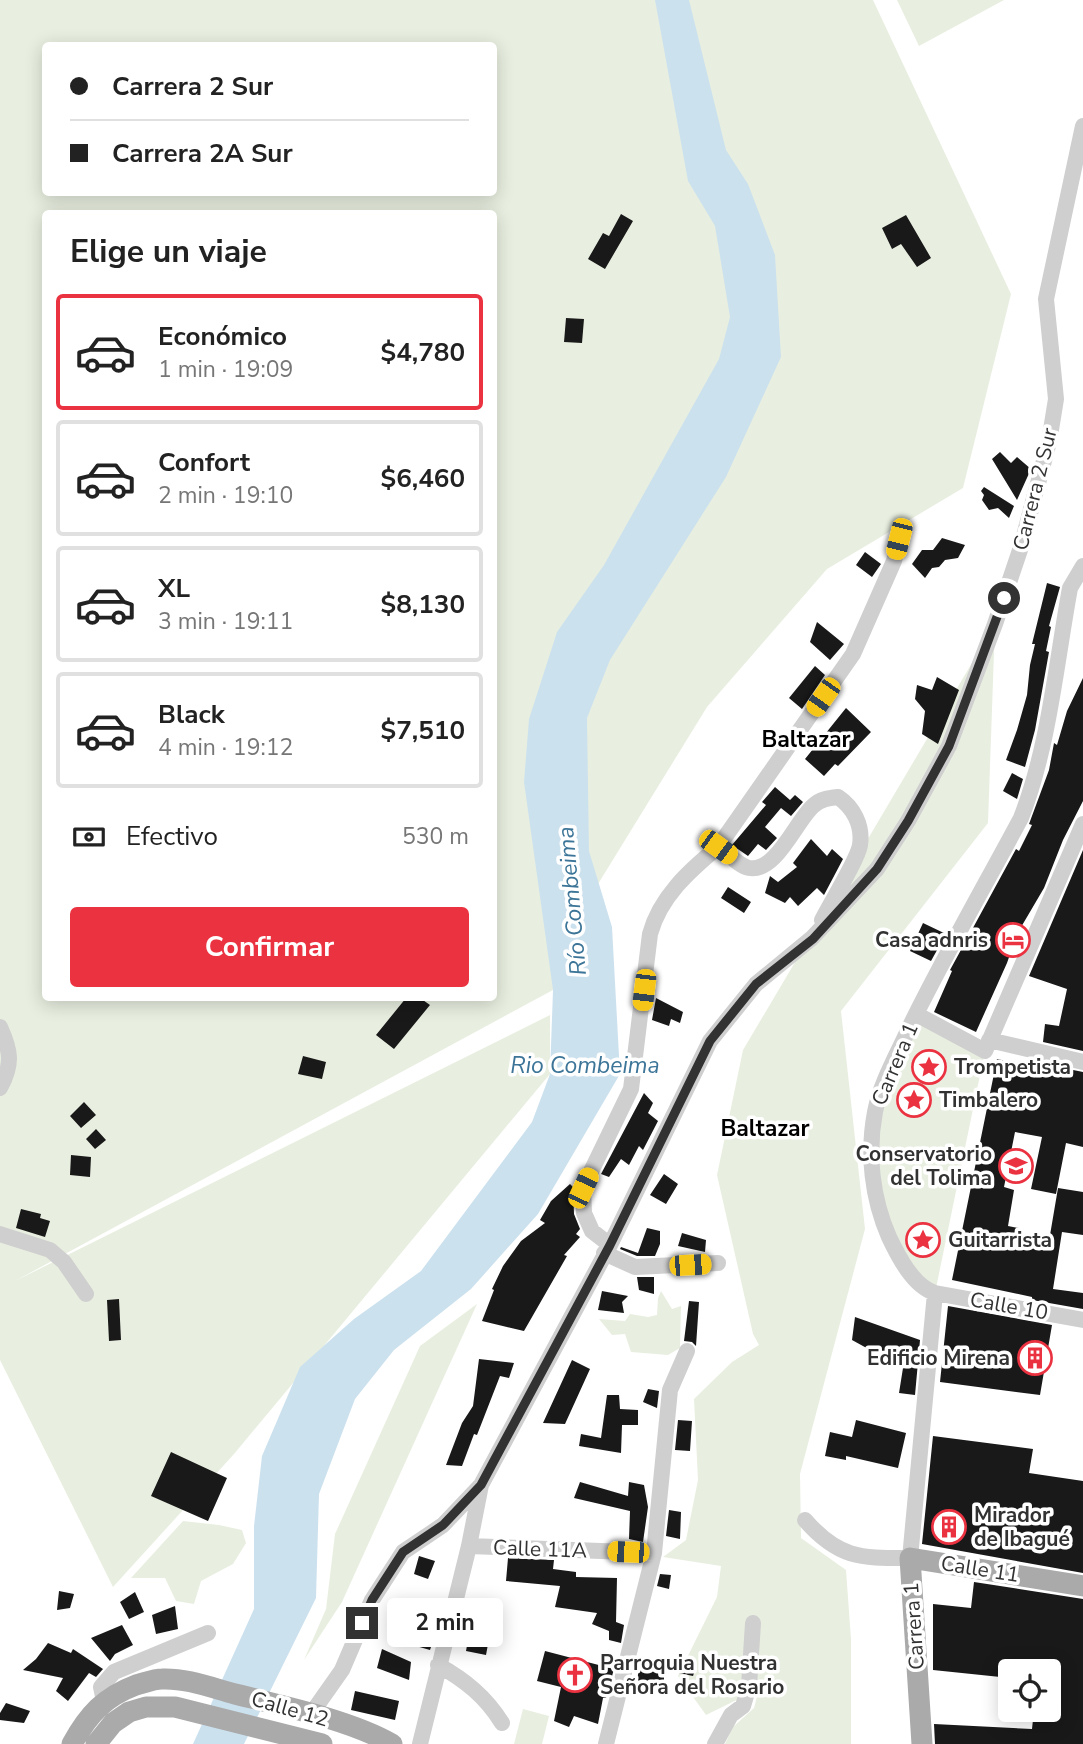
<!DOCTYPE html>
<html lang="es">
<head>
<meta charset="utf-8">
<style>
  :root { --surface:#fff; --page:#f2f2f2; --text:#222; --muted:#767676; --line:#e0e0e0; --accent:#eb3241 }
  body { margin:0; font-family:"Nunito Sans",sans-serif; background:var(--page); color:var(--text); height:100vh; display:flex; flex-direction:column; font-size:26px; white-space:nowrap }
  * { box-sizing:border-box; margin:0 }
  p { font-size:23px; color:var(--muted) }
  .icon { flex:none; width:38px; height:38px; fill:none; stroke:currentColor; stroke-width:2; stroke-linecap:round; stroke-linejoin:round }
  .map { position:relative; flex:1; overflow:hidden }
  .side { position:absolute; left:42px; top:210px; width:455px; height:791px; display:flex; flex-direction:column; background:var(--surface); border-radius:7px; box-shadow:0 4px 18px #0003 }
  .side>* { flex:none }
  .hud { position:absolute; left:42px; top:42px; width:455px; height:154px; border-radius:7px; box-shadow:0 4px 18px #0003; display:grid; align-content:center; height:154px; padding:0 28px; background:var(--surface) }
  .fabs { position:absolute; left:998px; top:1659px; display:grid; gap:14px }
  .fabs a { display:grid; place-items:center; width:63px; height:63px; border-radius:7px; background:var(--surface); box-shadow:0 4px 18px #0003; font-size:35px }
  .end { position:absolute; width:32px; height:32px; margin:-16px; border:9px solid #323232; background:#fff; box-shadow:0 0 0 4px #fff }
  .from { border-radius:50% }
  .bubble { position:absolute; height:49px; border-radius:7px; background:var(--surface); box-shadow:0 4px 18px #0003; font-size:23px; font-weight:700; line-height:49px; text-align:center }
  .car { position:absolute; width:21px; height:42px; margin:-21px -10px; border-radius:9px; box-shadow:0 0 5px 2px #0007; background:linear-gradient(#f5c518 24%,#345 0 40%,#f5c518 0 76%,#345 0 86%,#f5c518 0) }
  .hud b { display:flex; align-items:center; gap:24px; height:66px; font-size:26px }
  .hud b+b { border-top:2px solid var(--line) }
  .hud i { width:18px; height:18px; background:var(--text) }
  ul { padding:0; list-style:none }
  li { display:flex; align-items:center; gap:21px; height:116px; margin:0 14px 10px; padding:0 14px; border:4px solid var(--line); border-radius:7px }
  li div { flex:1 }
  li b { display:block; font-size:26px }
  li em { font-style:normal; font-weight:700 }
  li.selected { border-color:var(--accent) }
  li>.icon { width:63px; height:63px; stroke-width:1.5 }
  h2 { padding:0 28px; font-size:32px; line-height:84px }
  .pay { display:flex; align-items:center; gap:18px; height:77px; padding:0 28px; font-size:26px }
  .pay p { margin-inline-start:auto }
  .button { display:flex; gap:14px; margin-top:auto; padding:14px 28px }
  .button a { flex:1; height:80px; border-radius:7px; background:var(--accent); color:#fff; font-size:28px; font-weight:700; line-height:80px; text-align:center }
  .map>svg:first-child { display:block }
  .green { fill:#e8efe0; fill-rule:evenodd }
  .water { fill:#cce1ee }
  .building { fill:#191919 }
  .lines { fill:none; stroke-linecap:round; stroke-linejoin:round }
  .minor { stroke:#cfcfcf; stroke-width:16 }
  .major { stroke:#aaa; stroke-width:21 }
  .route { stroke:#323232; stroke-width:9 }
  .labels { text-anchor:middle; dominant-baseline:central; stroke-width:7; stroke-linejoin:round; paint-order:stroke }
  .street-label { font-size:21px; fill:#323232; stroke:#fff }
  .poi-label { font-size:21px; font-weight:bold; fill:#323232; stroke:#fff; text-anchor:start }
  .neighbourhood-label { font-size:23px; font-weight:bold; fill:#000; stroke:#fff }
  .water-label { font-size:23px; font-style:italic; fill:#3c7598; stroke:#fff }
</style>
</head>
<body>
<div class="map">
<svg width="1083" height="1744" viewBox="0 0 1083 1744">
  <rect width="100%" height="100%" fill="#fff"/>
  <path class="green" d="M0 0H873L1011 294 963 488 827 569 707 707 598 884 553 990 15 1281 550 1015V1074L234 1454 113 1587 0 1360ZM46 46H494V192H46ZM46 214H494V998H46Z
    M897 0H1004L919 46Z
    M995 624 988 823 841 1011 865 1229 800 1474 801 1538 846 1570 851 1639V1744H725L733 1727 754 1708 759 1689 706 1715 678 1676 717 1597 721 1566 663 1557 686 1540 698 1480 694 1399 732 1362 759 1345 753 1334 717 1175 743 1050Z
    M916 1014 985 1051 935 1293 930 1291 883 1223 872 1130Z
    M661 1291 672 1309 681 1306 680 1348 668 1355 631 1352 625 1334 612 1335 599 1319 625 1321 630 1314 648 1317 657 1315 658 1298Z
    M477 1304 342 1602 304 1660 326 1609 335 1534 420 1346Z
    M183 1521 219 1525 242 1530 246 1543 233 1564 201 1581 194 1604 176 1601 165 1578H131Z
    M523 1709 549 1716 542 1744H514Z"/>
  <path class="water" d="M655 0H689L726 150 748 184 775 255 781 357 726 477 610 660 587 718 589 851 612 927 620 1074 538 1214 471 1289 394 1350 355 1399 319 1494 316 1598 244 1744H193L254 1609V1526L262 1456 300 1367 354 1319 421 1271 532 1122 550 1074 553 990 524 782 529 719 557 632 604 565 719 359 730 317 715 226 688 181Z"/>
  <path class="building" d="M621 214 633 221 605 269 588 259 603 233 609 236Z
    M906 215 931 258 917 267 901 244 892 249 882 228Z
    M566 318 584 319 582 343 564 342Z
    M1000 452 1011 463 1017 457 1031 469 1017 500 992 459Z
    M984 487 1014 506 1009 518 998 508 989 510 982 500 984 495 981 491Z
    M942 538 965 545 958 558 945 560 939 567 932 568 925 578 912 564 922 550H933Z
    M865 552 881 564 872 577 856 565Z
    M1047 583 1060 587 1049 626 1051 627 1046 651 1049 652 1035 730 1025 767 1006 760 1017 730 1027 695 1030 665 1035 644H1032Z
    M817 622 844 644 830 660 810 642Z
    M815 666 825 675 802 709 789 698Z
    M937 677 959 690 938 744 922 734 925 711 915 699 917 685 932 690Z
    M1083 678V801L1063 840 1044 888 1017 934 1007 963 976 1032 934 1012 952 971 950 970 1016 849 1019 851 1032 825 1029 824 1049 770 1054 743 1057 745 1067 711Z
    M846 708 871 732 838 766 835 764 824 776 805 759Z
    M1012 773 1023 779 1017 799 1003 791Z
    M775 787 790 800 795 795 803 802 791 816 781 808 765 827 777 838 766 850 758 844 748 856 732 845 766 805 762 802Z
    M811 839 827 856 832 849 843 859 824 895 817 888 798 906 790 897 785 903 765 893 770 876 778 882 797 867 793 863Z
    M1083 850V1051L1043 1042 1045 1024 1059 1026 1067 989 1029 976Z
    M728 887 751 902 744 913 721 898Z
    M923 923 946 934 931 961 910 951Z
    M406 998H420L430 1005 394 1049 376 1035Z
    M656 998 683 1012 680 1023 671 1019 669 1026 652 1020Z
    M303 1056 326 1062 322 1079 298 1074Z
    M997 1059 1039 1068V1063L1083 1072V1147L1066 1143 1056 1194 1031 1189 1042 1137 1015 1132 1004 1187 1014 1190 1008 1226 1024 1229 1023 1236 1049 1241 1058 1188 1083 1192V1235L1062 1232 1053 1289 1083 1293V1309L1032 1300V1297L952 1280Z
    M644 1093 653 1103 648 1113 658 1121 643 1150 639 1146 629 1165 621 1159 609 1177 601 1174Z
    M84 1102 96 1115 81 1128 70 1116Z
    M96 1129 106 1140 95 1149 86 1139Z
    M71 1155 91 1157 90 1177 70 1175Z
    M664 1174 678 1184 666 1204 650 1195Z
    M570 1184 573 1187 574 1214 580 1229 576 1234 580 1237 564 1255 567 1256 524 1331 482 1321 494 1290 492 1289 503 1266 521 1241 545 1223 540 1220 551 1201Z
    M21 1209 41 1214 40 1218 50 1221 45 1237 16 1228Z
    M647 1228 660 1231V1244L655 1256H637L620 1249 621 1247 638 1253Z
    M682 1233 706 1240 705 1252 678 1246Z
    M637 1277H654V1294L639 1290Z
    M602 1291 628 1296 622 1302 624 1313 598 1310Z
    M119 1299 121 1340 109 1341 107 1300Z
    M689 1301 699 1302 696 1346 692 1342 684 1341Z
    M948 1306 1052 1325 1040 1395 940 1382Z
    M855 1317 920 1340 915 1395 899 1393 903 1368 852 1340Z
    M479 1359 514 1363 509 1378 500 1376 477 1435 474 1434 462 1466 446 1465 462 1423 473 1406Z
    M572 1360 590 1369 565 1424 543 1423Z
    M648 1389 659 1391 657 1408 643 1402Z
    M607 1395H619L620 1409 638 1410V1425H622L621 1453 579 1446 581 1434 601 1438Z
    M678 1420 692 1421 690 1451 675 1450Z
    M856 1420 906 1433 898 1468 846 1456V1460L825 1456 830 1432 852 1437Z
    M933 1436 1033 1449 1029 1473 1083 1481V1573L922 1544Z
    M171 1452 227 1478 208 1521 151 1496Z
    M580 1482 628 1496 629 1482 644 1485 648 1507 643 1542 629 1539 630 1511 574 1498Z
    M669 1510 681 1512 680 1539 666 1536Z
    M419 1556 435 1561 428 1579 414 1574Z
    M508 1558 554 1560 553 1569 576 1572V1577L617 1578 616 1622 624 1625 621 1643 609 1640V1631L592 1624 597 1613 555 1607 560 1586 506 1581Z
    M660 1574 671 1575 669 1589 657 1586Z
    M974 1582 1083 1599V1744H935L934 1724 1032 1729 1034 1710H1048V1671H1010V1678L933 1670V1604L971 1608Z
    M59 1591 74 1594 70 1608 57 1610Z
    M135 1592 144 1612 129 1619 120 1602Z
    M175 1606 178 1629 156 1634 152 1615Z
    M471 1624 491 1628 486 1655 466 1651Z
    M122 1625 133 1645 115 1654 110 1661 91 1638Z
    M414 1629 435 1635 430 1650 409 1644Z
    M48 1643 71 1653 73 1649 103 1669 96 1677 89 1673 68 1701 56 1691 63 1678 23 1670 36 1659Z
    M382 1649 411 1662 409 1680 377 1668Z
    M545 1651 614 1669 606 1698H603L598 1724 574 1716 569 1727 554 1721 561 1687 537 1681Z
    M660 1656 695 1670 693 1676 664 1670V1691L637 1680 640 1663 657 1667Z
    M355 1691 399 1701 395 1720 351 1710Z
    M6 1703 30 1711 24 1723 0 1720V1713Z"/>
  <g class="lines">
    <path class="minor" d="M1083 566 1070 588C1056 664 1049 746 1021 818 984 887 945 955 911 1024 898 1053 881 1081 875 1112 867 1154 872 1198 889 1237 898 1256 913 1286 935 1293L1083 1320
      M718 847C727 853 739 866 749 868 776 873 796 821 813 806 820 799 829 798 838 797 853 807 863 825 860 845 858 859 830 904 822 920
      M916 1014 985 1051 1083 824
      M0 1027C11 1051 13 1064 0 1088
      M989 1040 1083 1062
      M0 1234 50 1250 64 1262 86 1294
      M610 1245 592 1231 584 1213 583 1188 631 1089 650 934C660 897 689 871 718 847L853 654 894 561 899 539 904 530
      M604 1253 635 1267 718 1263
      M805 1520C839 1559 861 1558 910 1558L935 1293
      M469 1546 654 1553
      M438 1665C465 1680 486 1697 502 1723
      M104 1701 101 1687 114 1672 208 1633
      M311 1714 342 1670 372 1600 403 1552 443 1525 481 1485
      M420 1744 469 1546 481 1485 610 1245 710 1041 756 984 812 938 877 869 908 821 949 746 995 624 1021 547 1049 442 1056 399 1046 299 1083 126
      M606 1744 654 1553 670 1390 687 1351
      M715 1744 731 1715 743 1706 749 1686 753 1623"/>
    <path class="major" d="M72 1744C88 1715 104 1697 136 1685 144 1683 154 1679 162 1679 187 1678 212 1688 235 1694 283 1706 350 1720 392 1744
      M96 1744 113 1723 129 1712 146 1707H175L322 1744
      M922 1744 910 1558 1083 1586"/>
  </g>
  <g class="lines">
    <path class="route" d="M362 1623 372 1600 403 1552 443 1525 481 1485 610 1245 710 1041 756 984 813 939 877 869 908 821 949 746 1004 598"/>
  </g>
  <defs>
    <g id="hotel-ring" transform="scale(1.75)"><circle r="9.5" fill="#fff" stroke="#eb3241" stroke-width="1.5"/><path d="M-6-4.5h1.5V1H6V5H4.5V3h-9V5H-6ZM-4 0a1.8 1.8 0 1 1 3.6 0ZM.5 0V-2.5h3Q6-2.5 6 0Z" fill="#eb3241"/></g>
    <g id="sight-ring" transform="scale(1.75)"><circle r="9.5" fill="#fff" stroke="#eb3241" stroke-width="1.5"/><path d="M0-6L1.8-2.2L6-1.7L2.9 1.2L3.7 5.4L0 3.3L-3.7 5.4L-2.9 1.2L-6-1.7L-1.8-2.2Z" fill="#eb3241"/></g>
    <g id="university-ring" transform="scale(1.75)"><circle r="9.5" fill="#fff" stroke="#eb3241" stroke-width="1.5"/><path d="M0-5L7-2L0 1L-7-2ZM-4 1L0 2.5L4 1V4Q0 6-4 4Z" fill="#eb3241"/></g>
    <g id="building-ring" transform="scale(1.75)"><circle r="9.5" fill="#fff" stroke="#eb3241" stroke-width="1.5"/><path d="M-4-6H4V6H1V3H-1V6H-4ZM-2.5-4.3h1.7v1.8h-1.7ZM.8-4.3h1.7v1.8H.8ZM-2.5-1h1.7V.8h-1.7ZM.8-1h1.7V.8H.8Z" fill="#eb3241"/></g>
    <g id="church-ring" transform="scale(1.75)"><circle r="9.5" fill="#fff" stroke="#eb3241" stroke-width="1.5"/><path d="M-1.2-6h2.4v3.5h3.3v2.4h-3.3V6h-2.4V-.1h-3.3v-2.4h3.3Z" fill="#eb3241"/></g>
  </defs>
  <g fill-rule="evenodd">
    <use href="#hotel-ring" x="1013" y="940"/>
    <use href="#sight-ring" x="929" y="1067"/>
    <use href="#sight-ring" x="914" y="1100"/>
    <use href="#university-ring" x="1016" y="1166"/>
    <use href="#sight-ring" x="923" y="1240"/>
    <use href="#building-ring" x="1035" y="1358"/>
    <use href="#building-ring" x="949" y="1527"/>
    <use href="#church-ring" x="575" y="1675"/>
  </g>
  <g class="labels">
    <g class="street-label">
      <text transform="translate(1035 489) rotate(-76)">Carrera 2 Sur</text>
      <text transform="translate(895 1064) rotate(-67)">Carrera 1</text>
      <text transform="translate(1009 1306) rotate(10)">Calle 10</text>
      <text transform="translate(540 1549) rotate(2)">Calle 11A</text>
      <text transform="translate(980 1569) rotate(9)">Calle 11</text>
      <text transform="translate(914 1626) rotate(-94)">Carrera 1</text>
      <text transform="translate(290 1709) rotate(16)">Calle 12</text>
    </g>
    <g class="poi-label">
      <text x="988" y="940" text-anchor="end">Casa adnris</text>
      <text x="954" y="1067">Trompetista</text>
      <text x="939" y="1100">Timbalero</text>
      <text x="992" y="1154" text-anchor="end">Conservatorio<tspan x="992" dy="24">del Tolima</tspan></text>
      <text x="948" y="1240">Guitarrista</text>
      <text x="1010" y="1358" text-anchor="end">Edificio Mirena</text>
      <text x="974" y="1515">Mirador<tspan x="974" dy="24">de Ibagué</tspan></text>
      <text x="600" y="1663">Parroquia Nuestra<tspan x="600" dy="24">Señora del Rosario</tspan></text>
    </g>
    <g class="neighbourhood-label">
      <text x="806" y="739">Baltazar</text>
      <text x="765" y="1128">Baltazar</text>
    </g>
    <g class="water-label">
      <text transform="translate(572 901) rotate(-95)">Río Combeima</text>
      <text x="585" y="1065">Rio Combeima</text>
    </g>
  </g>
</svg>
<div class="fabs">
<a><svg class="icon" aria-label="locate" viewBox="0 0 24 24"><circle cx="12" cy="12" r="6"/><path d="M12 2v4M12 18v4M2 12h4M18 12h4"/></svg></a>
</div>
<i class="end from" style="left:1004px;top:598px"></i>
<i class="end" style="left:362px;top:1623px"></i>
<div class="bubble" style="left:387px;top:1598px;width:116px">2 min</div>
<i class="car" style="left:899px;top:539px;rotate:194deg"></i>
<i class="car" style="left:823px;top:697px;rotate:215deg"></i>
<i class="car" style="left:718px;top:847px;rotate:126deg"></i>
<i class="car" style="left:644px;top:990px;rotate:187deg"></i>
<i class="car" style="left:583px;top:1188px;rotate:25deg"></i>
<i class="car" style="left:690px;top:1265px;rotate:87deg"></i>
<i class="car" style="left:628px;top:1552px;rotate:272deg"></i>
<div class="hud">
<b><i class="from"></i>Carrera 2 Sur</b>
<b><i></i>Carrera 2A Sur</b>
</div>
<section class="side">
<h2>Elige un viaje</h2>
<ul>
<li class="selected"><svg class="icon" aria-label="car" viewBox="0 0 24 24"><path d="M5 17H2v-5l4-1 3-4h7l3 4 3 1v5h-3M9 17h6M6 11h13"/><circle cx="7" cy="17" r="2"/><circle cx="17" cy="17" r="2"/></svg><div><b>Económico</b><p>1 min · 19:09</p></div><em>$4,780</em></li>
<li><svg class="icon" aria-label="car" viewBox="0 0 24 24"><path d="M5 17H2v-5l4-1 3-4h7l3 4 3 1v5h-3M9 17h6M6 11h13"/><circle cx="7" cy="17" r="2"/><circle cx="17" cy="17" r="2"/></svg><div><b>Confort</b><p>2 min · 19:10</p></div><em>$6,460</em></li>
<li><svg class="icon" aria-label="car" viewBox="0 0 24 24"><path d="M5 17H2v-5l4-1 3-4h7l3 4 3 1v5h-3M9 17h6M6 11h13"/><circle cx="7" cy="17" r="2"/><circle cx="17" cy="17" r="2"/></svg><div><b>XL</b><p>3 min · 19:11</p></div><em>$8,130</em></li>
<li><svg class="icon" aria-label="car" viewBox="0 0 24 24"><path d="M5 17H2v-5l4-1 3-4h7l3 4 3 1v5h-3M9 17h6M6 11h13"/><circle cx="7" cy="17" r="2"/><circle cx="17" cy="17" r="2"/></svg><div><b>Black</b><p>4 min · 19:12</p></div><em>$7,510</em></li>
</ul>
<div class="pay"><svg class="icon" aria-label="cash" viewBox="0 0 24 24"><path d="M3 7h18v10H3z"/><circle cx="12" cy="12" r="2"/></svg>Efectivo<p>530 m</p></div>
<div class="button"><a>Confirmar</a></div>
</section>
</div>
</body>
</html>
